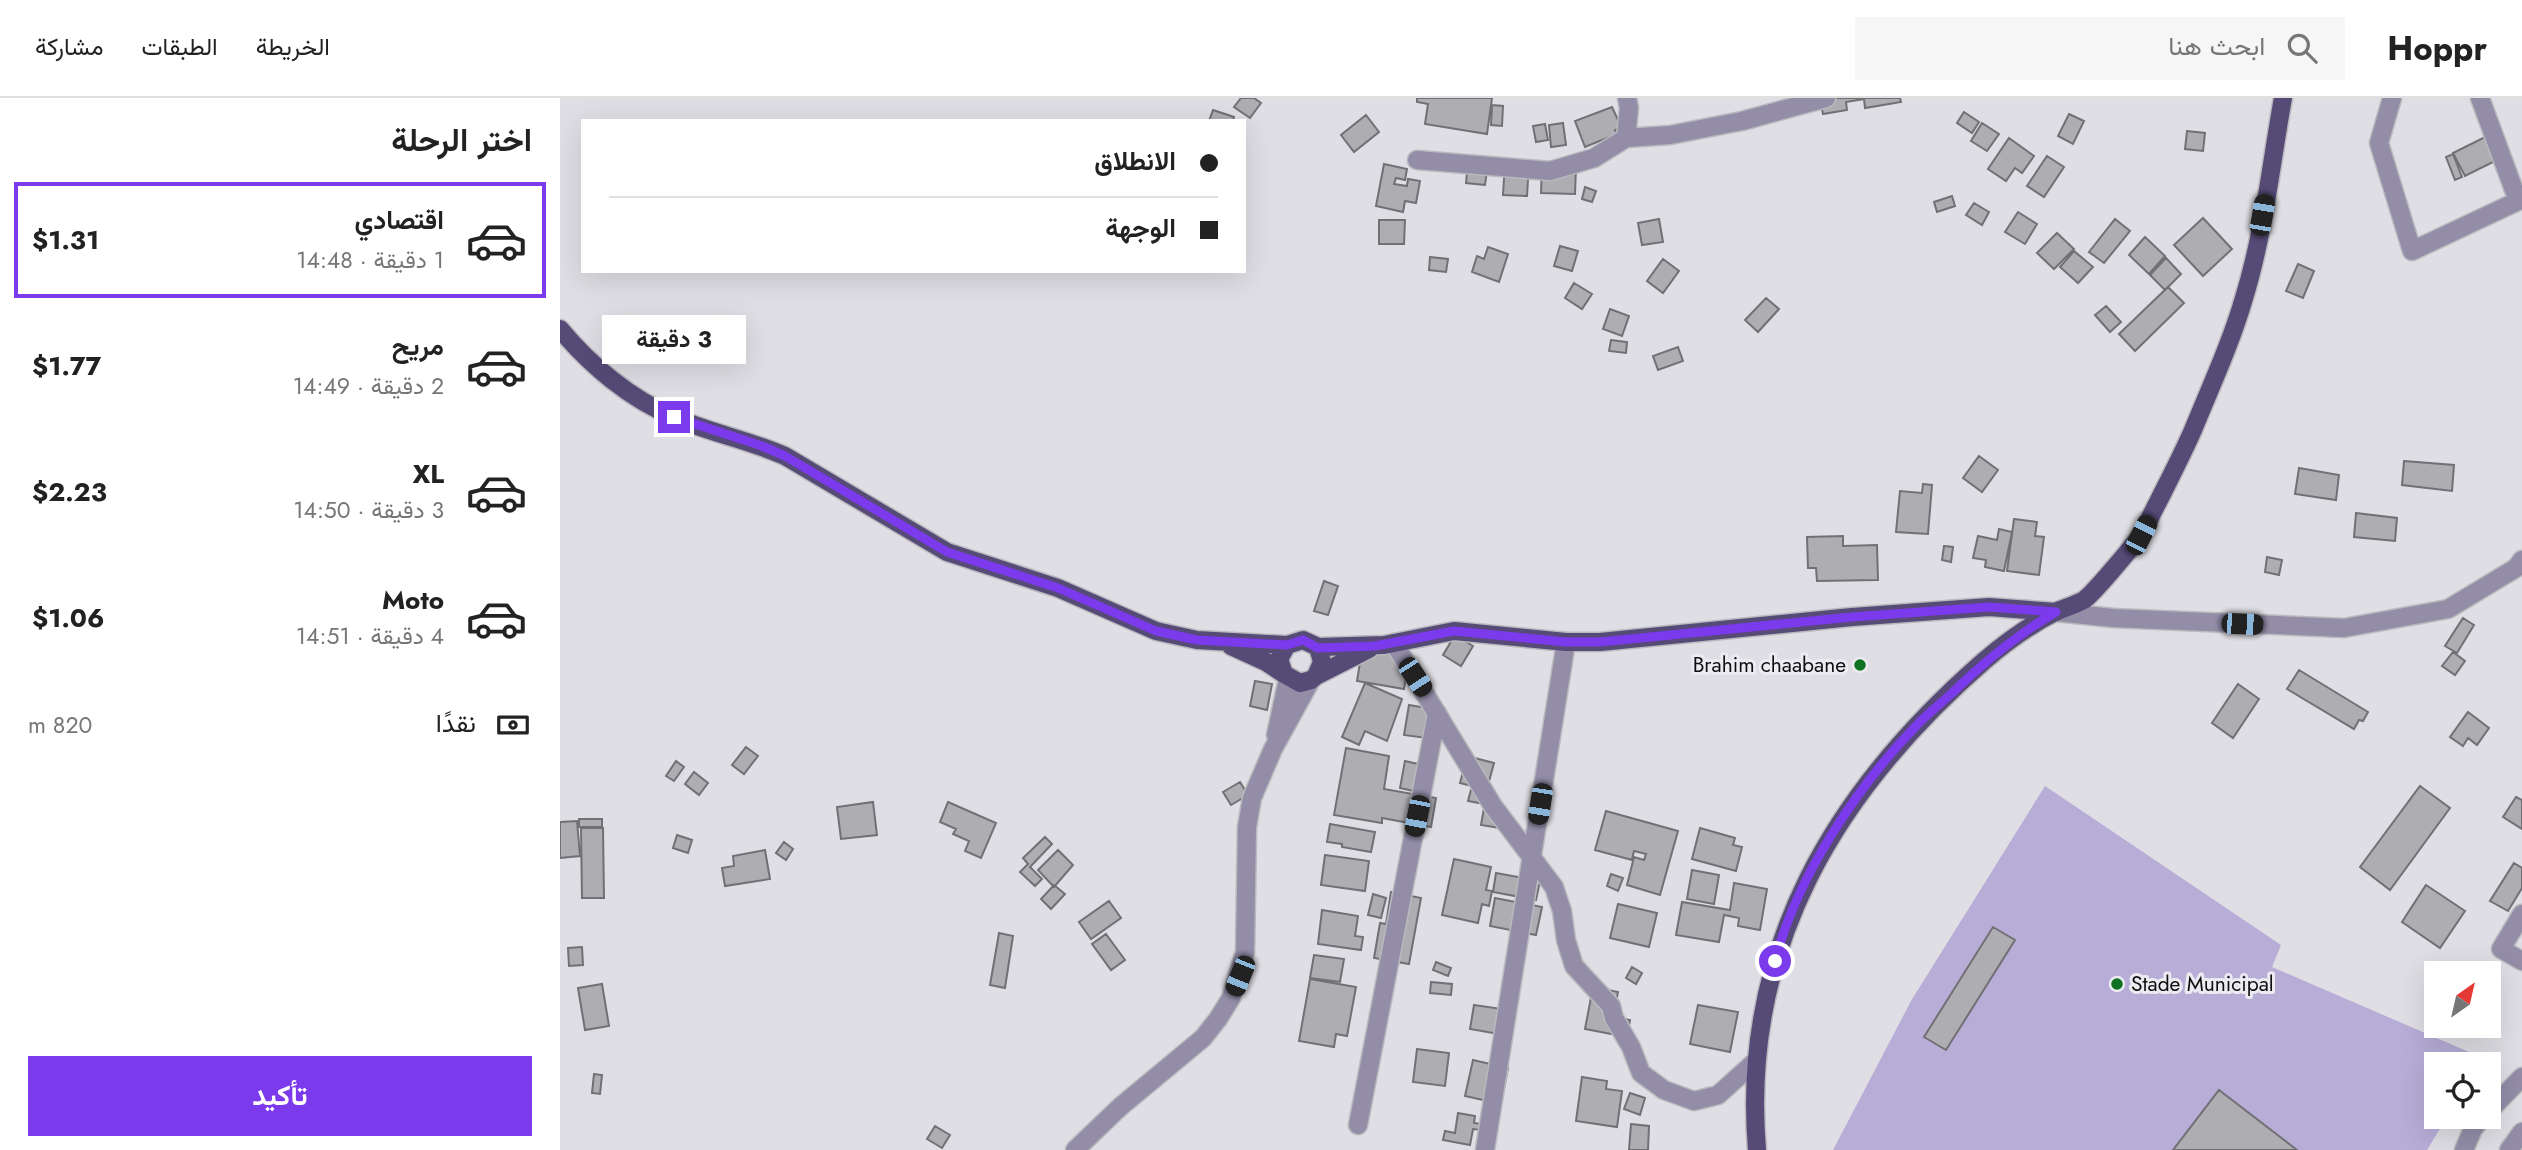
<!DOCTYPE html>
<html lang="ar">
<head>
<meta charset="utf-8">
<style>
  :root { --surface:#fff; --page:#f6f6f6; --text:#222; --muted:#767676; --line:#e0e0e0; --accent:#7c3aed }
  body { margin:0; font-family:Jost,Vazirmatn,sans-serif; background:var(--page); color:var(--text); direction:rtl; height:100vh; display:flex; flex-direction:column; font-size:26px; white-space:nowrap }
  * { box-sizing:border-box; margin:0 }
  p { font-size:23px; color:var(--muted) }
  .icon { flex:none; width:38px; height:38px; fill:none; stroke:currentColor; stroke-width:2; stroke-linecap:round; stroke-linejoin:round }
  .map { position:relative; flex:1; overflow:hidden; direction:ltr }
  .details { display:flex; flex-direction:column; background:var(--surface); width:560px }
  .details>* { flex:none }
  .guide { position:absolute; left:21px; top:21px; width:665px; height:154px; border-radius:0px; box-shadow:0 7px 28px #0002; direction:rtl; display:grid; align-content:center; height:154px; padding:0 28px; background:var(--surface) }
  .needle { width:46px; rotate:34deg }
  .controls { position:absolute; left:1864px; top:863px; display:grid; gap:14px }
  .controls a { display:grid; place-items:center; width:77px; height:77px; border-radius:0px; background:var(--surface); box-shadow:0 7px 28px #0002; font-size:35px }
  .end { position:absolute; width:32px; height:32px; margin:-16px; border:9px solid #7c3aed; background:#fff; box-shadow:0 0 0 4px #fff }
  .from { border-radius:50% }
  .bubble { position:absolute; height:49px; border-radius:0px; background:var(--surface); box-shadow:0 7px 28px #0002; font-size:23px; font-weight:700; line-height:49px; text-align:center; direction:rtl }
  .car { position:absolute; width:21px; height:42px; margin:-21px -10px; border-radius:9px; box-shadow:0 0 5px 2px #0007; background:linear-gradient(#222 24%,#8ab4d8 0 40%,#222 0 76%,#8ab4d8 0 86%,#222 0) }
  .guide b { display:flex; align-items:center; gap:24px; height:66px; font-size:26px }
  .guide b+b { border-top:2px solid var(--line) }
  .guide i { width:18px; height:18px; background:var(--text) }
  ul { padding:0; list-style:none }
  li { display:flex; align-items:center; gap:21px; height:116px; margin:0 14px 10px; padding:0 14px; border:4px solid transparent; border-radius:0px }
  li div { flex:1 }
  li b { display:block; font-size:26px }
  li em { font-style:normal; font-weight:700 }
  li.current { border-color:var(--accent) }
  li>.icon { width:63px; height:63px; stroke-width:1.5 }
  h2 { padding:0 28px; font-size:32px; line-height:84px }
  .pay { display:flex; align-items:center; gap:18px; height:77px; padding:0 28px; font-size:26px }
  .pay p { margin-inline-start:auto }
  .cta { display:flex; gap:14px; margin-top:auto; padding:14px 28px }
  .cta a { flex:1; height:80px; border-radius:0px; background:var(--accent); color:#fff; font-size:28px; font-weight:700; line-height:80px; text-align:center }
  header { display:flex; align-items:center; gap:42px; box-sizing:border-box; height:98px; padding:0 35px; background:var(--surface); border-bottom:2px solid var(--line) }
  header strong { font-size:33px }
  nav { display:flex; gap:38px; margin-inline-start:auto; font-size:24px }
  .search { width:490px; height:63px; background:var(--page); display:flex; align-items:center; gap:18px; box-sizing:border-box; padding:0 24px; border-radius:0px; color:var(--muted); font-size:26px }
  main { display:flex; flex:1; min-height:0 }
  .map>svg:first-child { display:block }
  .green { fill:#b7add7 }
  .building { fill:#aeadb2; stroke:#717075; stroke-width:2 }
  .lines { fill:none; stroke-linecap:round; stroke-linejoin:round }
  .minor-casing { stroke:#b9b9be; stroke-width:21 }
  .major-casing { stroke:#b9b9be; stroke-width:21 }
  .minor { stroke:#938da8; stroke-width:18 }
  .major { stroke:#564a77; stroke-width:18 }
  .route { stroke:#7c3aed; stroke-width:9 }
  .poi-dot { fill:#0e7222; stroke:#ecebf1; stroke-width:2.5 }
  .labels { text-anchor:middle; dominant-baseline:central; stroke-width:6; stroke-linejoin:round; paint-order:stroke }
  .poi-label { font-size:21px; fill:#0e0e10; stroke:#ecebf1; text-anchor:end }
</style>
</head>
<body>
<header>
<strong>Hoppr</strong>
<div class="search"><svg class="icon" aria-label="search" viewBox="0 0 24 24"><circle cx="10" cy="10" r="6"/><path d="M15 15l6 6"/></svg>ابحث هنا</div>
<nav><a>الخريطة</a><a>الطبقات</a><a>مشاركة</a></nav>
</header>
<main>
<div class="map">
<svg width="1962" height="1052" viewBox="0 0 1962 1052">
  <rect width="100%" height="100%" fill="#dfdee4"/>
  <path class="green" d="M1485 688 1721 847 1712 869 1923 960 1919 966H1876V1018L1887 1019 1867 1052H1273L1351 903Z"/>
  <path class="building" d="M681 0H694L701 5 690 20 674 9Z
    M857 0H932L927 36 865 26 868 6 857 4Z
    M1260 0H1340L1341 4 1305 10 1304 1 1286 4 1287 12 1263 16Z
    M932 7 943 8 942 28 931 27Z
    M1052 9 1058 22 1071 17 1074 24 1055 32 1057 36 1025 49 1015 23Z
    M653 12 674 19 673 23H649Z
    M1404 14 1419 24 1412 35 1397 25Z
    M1509 16 1524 23 1513 46 1498 38Z
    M806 17 819 34 794 54 781 37Z
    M1003 25 1006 47 991 49 989 27Z
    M1422 25 1439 36 1427 53 1411 43Z
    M985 26 988 42 976 44 973 28Z
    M1627 33 1645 35 1643 53 1625 51Z
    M1925 39 1937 62 1905 78 1893 55Z
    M1449 40 1474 58 1462 75 1455 70 1446 83 1428 71Z
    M1893 56 1902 79 1895 82 1886 59Z
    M1487 58 1504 69 1484 99 1467 88Z
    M945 63 969 65 967 98 943 97Z
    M908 64 928 66 925 87 906 85Z
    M824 66 847 71 845 82 836 80 834 86 847 88 848 81 860 83 856 105 845 103 843 114 816 108Z
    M982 67 1016 69 1015 96 981 95Z
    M1025 89 1036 93 1032 104 1022 101Z
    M1392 98 1395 108 1377 114 1374 104Z
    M1414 105 1429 114 1422 127 1406 117Z
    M1458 114 1477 126 1465 146 1445 134Z
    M1643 120 1672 151 1643 178 1614 147Z
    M1099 121 1103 144 1082 147 1078 125Z
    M1555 121 1570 133 1544 165 1529 154Z
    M819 122H845L844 146H819Z
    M1497 135 1514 151 1494 171 1477 155Z
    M1585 139 1605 158 1589 176 1569 157Z
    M1000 148 1018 153 1012 173 994 168Z
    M928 149 948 156 939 184 912 174 917 158 924 161Z
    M1514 153 1533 169 1518 185 1500 169Z
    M870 159 888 161 886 174 869 172Z
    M1606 160 1621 176 1605 192 1590 177Z
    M1103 161 1119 173 1103 195 1087 183Z
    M1738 166 1754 173 1743 200 1726 193Z
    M1014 185 1032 196 1022 211 1005 200Z
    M1608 189 1624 205 1575 253 1559 236Z
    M1206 200 1219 211 1198 234 1185 222Z
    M1546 208 1561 224 1550 234 1535 217Z
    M1050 211 1069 218 1062 238 1043 231Z
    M1051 242 1067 244 1066 255 1049 253Z
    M1118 249 1123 263 1098 272 1093 258Z
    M1419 358 1438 372 1422 394 1403 380Z
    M1844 363 1894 367 1892 393 1842 387Z
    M1739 370 1779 377 1776 402 1735 396Z
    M1363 386 1372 387 1368 436 1336 434 1340 393 1362 395Z
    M1796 415 1837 420 1835 443 1794 439Z
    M1454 421 1477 424 1475 438 1484 439 1479 477 1447 473Z
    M1439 431 1452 434 1444 473 1425 469 1426 462 1413 460 1418 438 1437 442Z
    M1283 438V448L1317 447 1318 482 1257 483 1256 470H1248L1247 439Z
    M1384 448 1393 449 1391 464 1382 462Z
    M1707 459 1722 462 1719 477 1705 474Z
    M764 483 778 488 768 517 754 513Z
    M1903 520 1914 527 1897 555 1885 548Z
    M895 537 913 548 901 568 883 557Z
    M802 552 849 559 844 591 797 583Z
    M1893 554 1905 563 1895 577 1882 568Z
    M1739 572 1808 614 1803 623 1799 622 1794 631 1727 591Z
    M695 583 712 586 707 612 690 608Z
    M805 585 842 601 827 643 805 633 799 647 782 639Z
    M1678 586 1699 601 1673 640 1652 625Z
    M849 607 886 613 881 642 844 637Z
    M1908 614 1929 630 1917 647 1908 640 1903 648 1890 639Z
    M186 649 198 658 184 676 172 667Z
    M786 650 829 658 824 691 876 700 871 729 822 720V725L774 717Z
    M907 658 934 665 927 691 923 690 919 705 908 703 912 688 900 685Z
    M116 663 124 669 114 683 106 678Z
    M845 663 867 668 862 695 840 690Z
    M134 674 148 685 139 697 125 686Z
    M680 684 688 697 671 707 663 694Z
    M1860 688 1890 710 1830 792 1800 769Z
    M1956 699 1962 702V731L1943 719Z
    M313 704 317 737 281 741 277 709Z
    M388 704 436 725 421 760 405 753 409 743 393 736 396 731 380 724Z
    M924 710 940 730 921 727Z
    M1046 713 1118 733 1100 797 1067 787 1074 759 1084 762 1086 756 1074 753 1072 762 1035 752Z
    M19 721H42V729H19Z
    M17 723 20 758 0 760V724Z
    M770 726 815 734 811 754 782 749V746L767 744Z
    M21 730H43L44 800H22Z
    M1140 730 1175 740 1173 747 1182 749 1176 773 1132 761Z
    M117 737 132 742 128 755 113 750Z
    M485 739 492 746 470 769 482 781 475 788 460 774 468 766 463 760Z
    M224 744 233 751 226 762 216 755Z
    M205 752 210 781 165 788 162 770 174 768 173 758Z
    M498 752 513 767 494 789 478 772Z
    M765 757 809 763 805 793 761 787Z
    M894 761 931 769 926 792 932 793 929 808 922 806 918 825 882 817Z
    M1954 765 1962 770V790L1948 813 1930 803Z
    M1132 772 1159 777 1154 806 1127 801Z
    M936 775 980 783 976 802 933 794Z
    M1051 776 1063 780 1058 793 1047 788Z
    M1174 785 1207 791 1200 832 1178 828 1179 820 1164 817 1159 844 1116 837 1122 804 1170 812Z
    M494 787 505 796 491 811 481 801Z
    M1866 787 1905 813 1880 850 1842 824Z
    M831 794 861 800 849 866 814 860 820 825 826 826Z
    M813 796 826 800 821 820 808 817Z
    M935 800 982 809 976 837 930 828Z
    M549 803 561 820 531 841 519 824Z
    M1058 806 1097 815 1089 849 1050 840Z
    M762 812 798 818 795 838 803 839 801 852 758 846Z
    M1433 829 1455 842 1386 952 1364 939Z
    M439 835 453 838 445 890 430 887Z
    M546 836 565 862 551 872 532 846Z
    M22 849 23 867 9 868 8 850Z
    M754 857 784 861 780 884 750 880Z
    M876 864 891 870 888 878 873 872Z
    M1072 869 1082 875 1076 886 1066 880Z
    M750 881 796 889 787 938 776 936 774 949 739 943Z
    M871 884 892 886 891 897 870 895Z
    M42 886 49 928 25 932 18 890Z
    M1033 889 1058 894 1053 919 1070 922 1067 939 1025 931Z
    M914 907 949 912 945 937 910 931Z
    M1138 907 1178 914 1170 954 1130 946Z
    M857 951 889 955 885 988 853 984Z
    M913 962 948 970 941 1006 905 998Z
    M34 976 42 977 40 996 32 995Z
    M1022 979 1047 983 1046 991 1062 993 1057 1029 1016 1023Z
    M1659 992 1737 1052H1613Z
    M1070 995 1085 1000 1080 1017 1064 1011Z
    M898 1015 915 1018 914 1025 922 1026 921 1032 913 1031 910 1047 883 1042 885 1033 895 1035Z
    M1071 1026 1089 1028 1088 1052H1069Z
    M375 1028 390 1037 382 1050 367 1041Z"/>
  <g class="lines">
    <g class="minor-casing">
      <path id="minor" d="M1832 0 1819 45 1852 153 1958 103 1920 0
        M1066 40 1110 37 1182 23 1266 0
        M857 62 990 73 1034 60 1066 40 1069 10 1067 0
        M1496 514 1553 520 1784 530 1888 511 1956 470 1962 462
        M834 545 933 708 994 789 1002 813 1006 842 1014 868 1051 908 1054 920 1071 949 1081 975 1104 992 1134 1003 1158 997 1197 962
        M716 637 728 581
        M1962 816 1941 851 1962 863
        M1928 1014 1962 979
        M798 1027 877 615
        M515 1052 560 1009 643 940 658 921 671 900 685 854 687 729 692 700 713 651 751 582
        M925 1052 1006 544
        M1904 1052 1913 1031 1924 1018
        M1949 1052 1962 1034"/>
    </g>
    <g class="major-casing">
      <path id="major" d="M0 231C30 267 70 301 114 319 150 335 189 342 225 358L387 454 498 490 596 533 637 542 727 547 743 542 758 549 762 564 756 578 751 582 740 585 724 576 719 561 727 547
        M671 548 706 564 724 576
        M758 549 824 547 894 533 1006 544H1040L1292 519 1429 509 1496 514
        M756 578 809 551
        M1197 1052C1180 849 1276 692 1424 563 1446 544 1470 527 1495 514 1504 510 1515 507 1524 502 1533 496 1573 448 1581 437 1587 427 1592 415 1598 404 1610 380 1622 357 1633 332 1651 288 1671 245 1684 200 1704 135 1711 66 1723 0"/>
    </g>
    <use href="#minor" class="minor"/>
    <use href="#major" class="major"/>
  </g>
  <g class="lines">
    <path class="route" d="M114 319 202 348 225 358 387 454 498 490 596 533 637 542 727 547 743 542 758 550 815 548 894 533 1006 544H1040L1292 519 1429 509 1496 514C1456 537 1424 564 1391 596 1380 606 1367 616 1356 628 1296 690 1237 779 1215 863"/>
  </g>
  <g class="poi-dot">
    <circle cx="1300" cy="567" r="7"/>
    <circle cx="1557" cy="886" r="7"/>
  </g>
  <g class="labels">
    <g class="poi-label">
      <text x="1286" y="567">Brahim chaabane</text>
      <text x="1571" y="886" text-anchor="start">Stade Municipal</text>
    </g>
  </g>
</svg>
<div class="controls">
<a><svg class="needle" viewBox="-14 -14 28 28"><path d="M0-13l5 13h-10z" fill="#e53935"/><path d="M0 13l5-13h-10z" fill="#767676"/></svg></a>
<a><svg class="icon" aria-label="locate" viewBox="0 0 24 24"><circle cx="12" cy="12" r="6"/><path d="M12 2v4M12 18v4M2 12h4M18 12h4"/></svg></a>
</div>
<i class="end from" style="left:1215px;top:863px"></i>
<i class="end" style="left:114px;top:319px"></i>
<div class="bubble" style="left:42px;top:217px;width:144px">3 دقيقة</div>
<i class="car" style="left:1702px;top:117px;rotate:10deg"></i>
<i class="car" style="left:1581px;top:437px;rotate:27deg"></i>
<i class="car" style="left:1682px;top:526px;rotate:92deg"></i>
<i class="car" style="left:855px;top:579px;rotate:147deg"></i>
<i class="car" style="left:980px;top:706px;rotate:189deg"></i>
<i class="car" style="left:857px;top:718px;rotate:191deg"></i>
<i class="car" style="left:680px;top:878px;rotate:202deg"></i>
<div class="guide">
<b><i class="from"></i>الانطلاق</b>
<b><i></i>الوجهة</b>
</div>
</div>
<section class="details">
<h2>اختر الرحلة</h2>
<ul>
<li class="current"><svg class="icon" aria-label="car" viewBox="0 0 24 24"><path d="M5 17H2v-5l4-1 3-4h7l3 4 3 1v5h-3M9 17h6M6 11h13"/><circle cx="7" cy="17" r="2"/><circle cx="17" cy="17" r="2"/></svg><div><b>اقتصادي</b><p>1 دقيقة · 14:48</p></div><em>$1.31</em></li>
<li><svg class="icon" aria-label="car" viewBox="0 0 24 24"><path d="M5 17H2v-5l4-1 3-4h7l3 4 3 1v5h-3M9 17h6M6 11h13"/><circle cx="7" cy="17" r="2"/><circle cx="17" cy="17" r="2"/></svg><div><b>مريح</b><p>2 دقيقة · 14:49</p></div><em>$1.77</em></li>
<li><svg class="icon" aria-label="car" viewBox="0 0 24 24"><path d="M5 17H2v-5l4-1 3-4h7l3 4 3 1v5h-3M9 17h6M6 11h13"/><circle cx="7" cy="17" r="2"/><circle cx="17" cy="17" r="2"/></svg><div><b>XL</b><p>3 دقيقة · 14:50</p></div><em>$2.23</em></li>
<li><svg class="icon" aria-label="car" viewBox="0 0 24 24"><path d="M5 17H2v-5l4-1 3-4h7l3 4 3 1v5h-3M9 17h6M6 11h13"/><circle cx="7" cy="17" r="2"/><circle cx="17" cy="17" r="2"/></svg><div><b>Moto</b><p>4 دقيقة · 14:51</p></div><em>$1.06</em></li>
</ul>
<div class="pay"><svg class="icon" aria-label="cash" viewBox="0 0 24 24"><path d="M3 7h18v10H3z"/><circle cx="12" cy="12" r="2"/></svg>نقدًا<p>820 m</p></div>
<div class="cta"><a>تأكيد</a></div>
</section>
</main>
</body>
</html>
